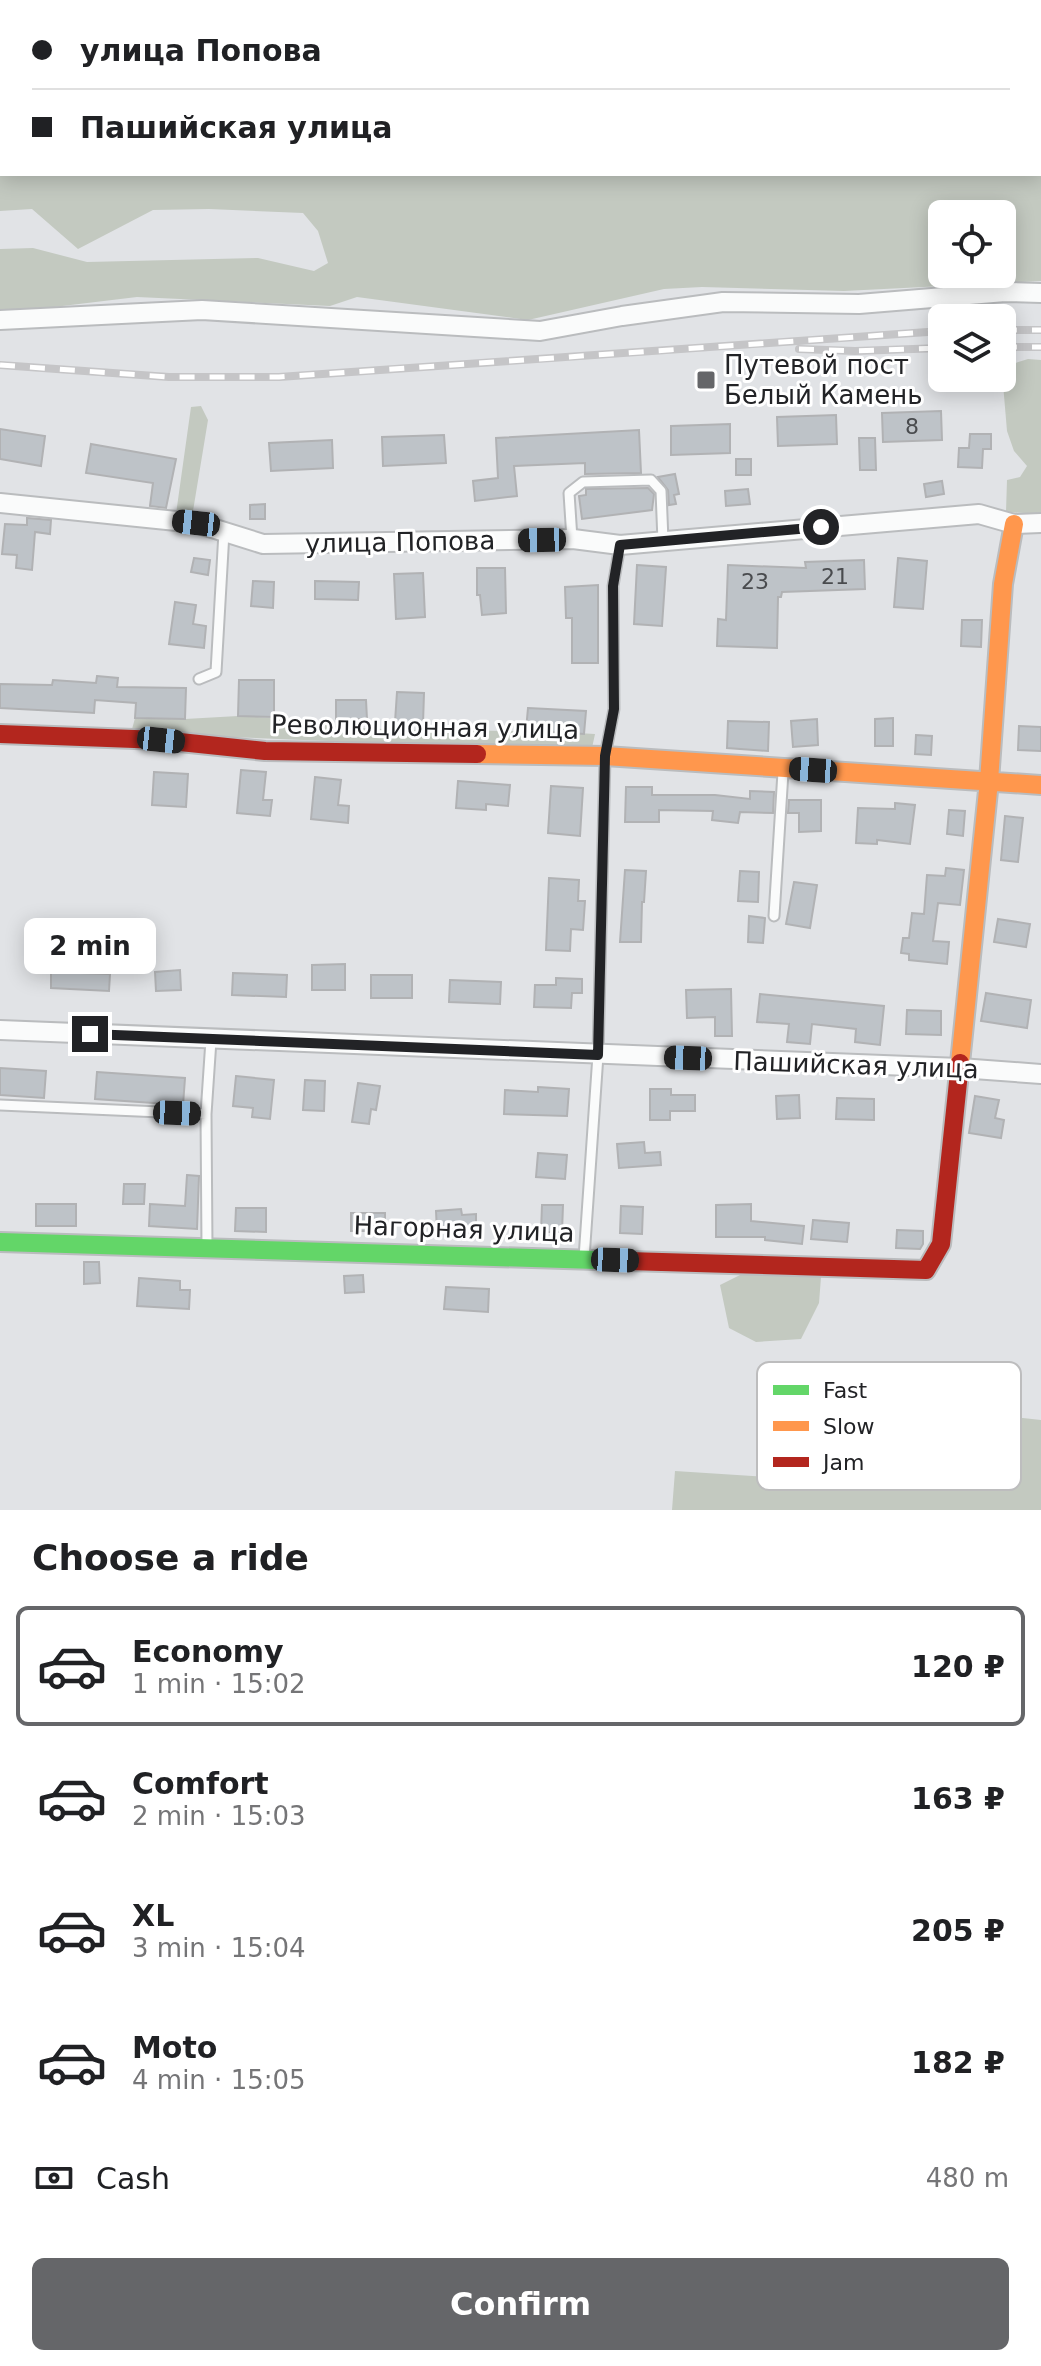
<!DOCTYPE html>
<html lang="en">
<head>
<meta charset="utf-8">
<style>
  :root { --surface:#fff; --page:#f6f6f6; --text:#202124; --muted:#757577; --line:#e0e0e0; --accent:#656669 }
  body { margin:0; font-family:"DejaVu Sans",sans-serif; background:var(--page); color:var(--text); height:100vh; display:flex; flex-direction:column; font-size:30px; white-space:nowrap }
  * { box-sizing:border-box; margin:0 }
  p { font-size:26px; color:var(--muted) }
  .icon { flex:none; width:44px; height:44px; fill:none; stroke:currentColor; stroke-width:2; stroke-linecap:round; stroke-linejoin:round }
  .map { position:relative; height:1510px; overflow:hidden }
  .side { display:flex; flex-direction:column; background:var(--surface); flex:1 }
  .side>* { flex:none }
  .hud { position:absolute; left:0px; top:0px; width:1042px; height:176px; box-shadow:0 4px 20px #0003; display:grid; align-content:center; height:176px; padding:0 32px; background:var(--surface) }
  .fabs { position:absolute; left:928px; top:200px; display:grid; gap:16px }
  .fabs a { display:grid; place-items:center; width:88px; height:88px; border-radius:12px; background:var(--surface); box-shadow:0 4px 20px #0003; font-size:40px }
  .end { position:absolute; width:36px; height:36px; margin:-18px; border:10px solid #222326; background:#fff; box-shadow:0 0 0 4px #fff }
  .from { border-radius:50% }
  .bubble { position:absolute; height:56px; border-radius:12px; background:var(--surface); box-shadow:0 4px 20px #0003; font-size:26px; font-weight:800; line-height:56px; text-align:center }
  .car { position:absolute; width:24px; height:48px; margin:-24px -12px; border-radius:10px; box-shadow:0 0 6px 2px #0007; background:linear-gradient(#222 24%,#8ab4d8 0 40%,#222 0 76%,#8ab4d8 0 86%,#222 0) }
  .hud b { display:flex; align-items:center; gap:28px; height:76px; font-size:30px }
  .hud b+b { border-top:2px solid var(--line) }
  .hud i { width:20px; height:20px; background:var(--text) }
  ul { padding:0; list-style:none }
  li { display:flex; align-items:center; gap:24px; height:120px; margin:0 16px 12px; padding:0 16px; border:4px solid transparent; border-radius:12px }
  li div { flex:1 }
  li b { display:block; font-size:30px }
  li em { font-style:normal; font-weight:800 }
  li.on { border-color:var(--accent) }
  li>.icon { width:72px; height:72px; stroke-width:1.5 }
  h2 { padding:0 32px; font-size:36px; line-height:96px }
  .pay { display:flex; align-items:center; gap:20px; height:88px; padding:0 32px; font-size:30px }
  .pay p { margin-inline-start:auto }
  .cta { display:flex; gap:16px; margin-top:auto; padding:16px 32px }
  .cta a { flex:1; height:92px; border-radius:12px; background:var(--accent); color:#fff; font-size:32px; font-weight:800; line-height:92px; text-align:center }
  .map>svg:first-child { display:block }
  .green { fill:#c3c9c0; fill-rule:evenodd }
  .building { fill:#bec3c8; stroke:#b1b2b4; stroke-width:2 }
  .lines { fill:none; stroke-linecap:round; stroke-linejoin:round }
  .lane-casing { stroke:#babcbe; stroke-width:13 }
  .street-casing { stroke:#babcbe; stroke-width:22 }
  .fast-casing { stroke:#babcbe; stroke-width:22 }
  .slow-casing { stroke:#babcbe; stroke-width:22 }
  .jam-casing { stroke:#babcbe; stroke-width:22 }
  .lane { stroke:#fafbfb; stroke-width:9 }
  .street { stroke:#fafbfb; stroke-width:18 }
  .fast { stroke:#63d668; stroke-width:18 }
  .slow { stroke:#ff974d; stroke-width:18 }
  .jam { stroke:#b3261e; stroke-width:18 }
  .rail-casing { stroke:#c5c5c7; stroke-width:8 }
  .rail { stroke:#fff; stroke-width:5; stroke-dasharray:15; stroke-linecap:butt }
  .route { stroke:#222326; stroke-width:10 }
  .poi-dot { fill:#656669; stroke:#fff; stroke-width:3 }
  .labels { text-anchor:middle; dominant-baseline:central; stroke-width:6; stroke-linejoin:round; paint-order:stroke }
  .number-label { font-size:22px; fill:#494b4e }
  .poi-label { font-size:26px; fill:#222326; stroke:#fff; text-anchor:start }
  .street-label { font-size:26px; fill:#222326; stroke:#fff }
  .key { fill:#fff; stroke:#bdbdbe; stroke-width:2 }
  .key-label { font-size:22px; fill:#222326 }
</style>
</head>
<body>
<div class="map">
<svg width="1041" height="1510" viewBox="0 0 1041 1510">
  <rect width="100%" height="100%" fill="#e1e3e6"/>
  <path class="green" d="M0 0H169L171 2H2V66Z
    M1041 23V281L844 291 702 287 664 289 528 320 357 297 330 306 137 297 29 310H0V249L33 248 87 262 258 258 314 271 328 263 318 231 303 213 209 209 153 210 78 249 32 209 0 211V136L2 174H1040ZM942 214H1002V274H942Z
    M1028 359 1041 360V514L1006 512 1007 480 1020 477 1027 466 1014 451 1007 431 1002 372 1009 365Z
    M201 406 208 420 193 511 186 516 176 514 191 407Z
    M238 716C280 717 319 726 361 728 439 732 517 729 595 734L592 748 476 747 131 733 135 718 185 719Z
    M748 1271 821 1277 819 1303 801 1339 756 1342 729 1328 720 1285Z
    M976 1413 1041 1420V1510H672L675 1471 816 1480 929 1464Z"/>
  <path class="building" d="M941 411 942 440 883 442 882 413Z
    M836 415 837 444 778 446 777 417Z
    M730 424V453L671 455V426Z
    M0 429 45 436 41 466 0 459Z
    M639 430 641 473 585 474V463L514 466 517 496 475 501 473 481 498 478 496 438Z
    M970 434H991V449H983L982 468 958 467 959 448H969Z
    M444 435 446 463 383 466 382 437Z
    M859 438H875L876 470H860Z
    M332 440 333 468 271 471 269 443Z
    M91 444 176 459 166 508 150 506 153 483 86 473Z
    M736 459H751V475H736Z
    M675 474 679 494 674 495 676 504 669 505 668 490 658 477Z
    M942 481 944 494 926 497 924 484Z
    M648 488 654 494 652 510 582 519 579 496 586 495V489Z
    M748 489 750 504 726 506 725 491Z
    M265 504V519H250V505Z
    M27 518 51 520 50 534 35 532 32 570 16 568 17 555 2 554 5 524 27 525Z
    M194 558 210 560 208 575 191 572Z
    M898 558 927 561 923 609 894 607Z
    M864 560 865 589 782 592 781 597H778L777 648 717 646 718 619 726 620 728 565 806 568 805 562Z
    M637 565 666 567 662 626 634 624Z
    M477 568H505L506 613 482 615 480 595H477Z
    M423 573 425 617 396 619 394 574Z
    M253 581 274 582 273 608 251 606Z
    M315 581 359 582 358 600 315 599Z
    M598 585V663H572V618H566L565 587Z
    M175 602 196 605 193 624 206 626 204 648 169 644Z
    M962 620H982L981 647 961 646Z
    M97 676 118 678 117 687 186 688 185 719 135 718 136 703 95 700 94 713 0 708V684L52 685 53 680 96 683Z
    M239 680H274V717L238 716Z
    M397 692 424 693 423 724 395 722Z
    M336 700H366L367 719H336Z
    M528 708 586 711 584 734 526 730Z
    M893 718V746H875V719Z
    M817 719 818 745 793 747 791 721Z
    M728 721 769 722 768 751 727 748Z
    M1019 726 1041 727V751L1018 750Z
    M916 735 932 736 931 755 915 754Z
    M241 770 266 772 263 800H272L270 816 237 813Z
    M154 772 188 774 186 807 152 805Z
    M315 777 341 780 338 805 349 806 348 823 311 819Z
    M458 781 510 785 508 806 486 804V810L456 808Z
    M551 786 583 788 580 836 548 833Z
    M626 787H652V795H715L750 799V791L774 792 773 813 740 812 738 823 712 820 713 811 659 810V822H625Z
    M789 800H821V831L799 832V813H788Z
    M895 803 915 805 910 844 877 840V844L856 843 858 808 895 809Z
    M949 810 965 811 963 836 947 834Z
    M1005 816 1023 818 1018 862 1001 860Z
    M946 868 964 870 960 905 938 903 933 941 949 942 947 964 909 960V954L901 953 903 938H909L912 913 924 914 927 875 945 876Z
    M625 870 646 871 644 902H642L641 942H620Z
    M740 871 759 872 758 902 738 901Z
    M549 878 579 880 578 901H585L583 930 571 929 570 951 546 950Z
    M794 882 817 885 810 928 786 924Z
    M749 916 765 918 763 943 748 942Z
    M998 919 1030 924 1026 947 994 942Z
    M345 964V990H312V965Z
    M180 970 181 990 156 991 155 972Z
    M51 972 110 974 109 991 51 988Z
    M233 973 287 975 286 997 232 995Z
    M371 975H412V998H371Z
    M556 978 582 979V993H572L571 1008 534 1007 535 985H556Z
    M450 980 501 982 500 1004 449 1002Z
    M731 989 732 1036H715V1017L687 1018 686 990Z
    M986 993 1031 1000 1027 1028 981 1021Z
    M760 994 884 1006 880 1045 855 1042 856 1029 812 1024 810 1044 787 1042 789 1024 757 1022Z
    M907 1010 941 1011V1035L906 1034Z
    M0 1068 46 1071 44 1098 0 1095Z
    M97 1072 185 1078 183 1105 95 1099Z
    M236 1076 274 1080 270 1119 252 1117 253 1108 233 1106Z
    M305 1080 325 1081 324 1111 303 1110Z
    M358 1083 380 1086 376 1110 371 1109 369 1124 352 1122Z
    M538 1087 569 1089 567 1116 504 1114 505 1090 538 1092Z
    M650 1089H671V1095H695V1111H670V1120H650Z
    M799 1095 800 1118 777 1119 776 1096Z
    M975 1096 999 1100 995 1118 1004 1120 1001 1138 969 1133Z
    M837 1098 874 1099V1120L836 1119Z
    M644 1142 645 1153 660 1152 661 1165 619 1168 617 1144Z
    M538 1153 567 1155 565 1179 536 1177Z
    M187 1175 199 1176 197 1229 149 1226 150 1204 185 1206Z
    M124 1184H145L144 1204H123Z
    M36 1204H76V1226H36Z
    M751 1204V1221L804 1226 802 1244 765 1240V1237H716V1205Z
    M542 1205H563L562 1232H541Z
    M621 1206 643 1207 642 1234 620 1233Z
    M236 1208H266V1232L235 1231Z
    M461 1209 462 1215 476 1214V1230L437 1232 436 1211Z
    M351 1213H385V1231H351Z
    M813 1220 849 1223 847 1242 811 1239Z
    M897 1230 923 1231V1244L920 1249 896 1248Z
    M84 1262H99L100 1283 84 1284Z
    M363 1275 364 1292 345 1293 344 1276Z
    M139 1278 180 1281V1290H190L189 1309 137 1306Z
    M446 1287 489 1289 488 1312 444 1309Z"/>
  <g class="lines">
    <g class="lane-casing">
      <path id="lane" d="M916 0V2
        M572 539 569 493 583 482 651 480 661 491 663 541
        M199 679 216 672 224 532
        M774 916 783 772
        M0 1105 206 1114
        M207 1247 206 1114 211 1040
        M584 1258 598 1055 605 756 614 709 613 586 620 545"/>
    </g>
    <g class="street-casing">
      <path id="street" d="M0 320 202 310 540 331 622 316 723 302 859 304 1005 292 1041 293
        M0 503 196 523 263 544 573 539 620 545 979 514 1014 524 1041 523
        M0 1030 960 1068 1041 1074"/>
    </g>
    <g class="fast-casing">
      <path id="fast" d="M0 1242 628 1261"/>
    </g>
    <g class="slow-casing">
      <path id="slow" d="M477 754 605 756 1041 785
        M960 1063 989 781 1003 584 1014 524"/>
    </g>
    <g class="jam-casing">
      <path id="jam" d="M0 734 161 740 265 751 477 754
        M628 1261 926 1270 941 1244 960 1063"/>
    </g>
    <use href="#lane" class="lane"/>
    <use href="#street" class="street"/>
    <use href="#fast" class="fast"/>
    <use href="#slow" class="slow"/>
    <use href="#jam" class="jam"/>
    <g class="rail-casing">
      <path id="rail" d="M1002 330H1041
        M1002 347H1041
        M799 349 855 351 942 348
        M0 365 169 377H279L942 331"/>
    </g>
    <use href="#rail" class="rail"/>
  </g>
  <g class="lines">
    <path class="route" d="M90 1034 598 1055 605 756 614 709 613 586 620 545 821 527"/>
  </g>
  <rect class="poi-dot" x="696" y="370" width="20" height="20" rx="4"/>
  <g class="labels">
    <g class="number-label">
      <text x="912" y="426">8</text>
      <text x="835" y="576">21</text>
      <text x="755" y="581">23</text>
    </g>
    <g class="poi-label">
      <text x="724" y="365">Путевой пост<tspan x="724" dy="30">Белый Камень</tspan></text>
    </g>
    <g class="street-label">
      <text transform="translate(400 542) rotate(-1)">улица Попова</text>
      <text transform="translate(425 727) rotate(1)">Революционная улица</text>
      <text transform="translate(856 1065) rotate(2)">Пашийская улица</text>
      <text transform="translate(464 1229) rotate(2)">Нагорная улица</text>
    </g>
  </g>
  <rect x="757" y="1362" width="264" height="128" rx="12" class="key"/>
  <rect x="773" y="1385" width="36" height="10" fill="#63d668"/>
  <rect x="773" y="1421" width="36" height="10" fill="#ff974d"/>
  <rect x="773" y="1457" width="36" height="10" fill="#b3261e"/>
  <g class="key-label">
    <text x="823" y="1398">Fast</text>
    <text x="823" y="1434">Slow</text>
    <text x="823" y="1470">Jam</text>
  </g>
</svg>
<div class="fabs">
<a><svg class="icon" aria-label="locate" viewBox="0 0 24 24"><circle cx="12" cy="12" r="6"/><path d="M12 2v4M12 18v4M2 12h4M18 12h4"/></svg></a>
<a><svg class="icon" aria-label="layers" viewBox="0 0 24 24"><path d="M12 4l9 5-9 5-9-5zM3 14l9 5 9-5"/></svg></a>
</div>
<i class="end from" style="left:821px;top:527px"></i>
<i class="end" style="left:90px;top:1034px"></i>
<div class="bubble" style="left:24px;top:918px;width:132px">2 min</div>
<i class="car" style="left:196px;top:523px;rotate:276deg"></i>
<i class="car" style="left:542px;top:540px;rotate:269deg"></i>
<i class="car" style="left:161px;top:740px;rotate:96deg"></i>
<i class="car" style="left:813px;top:770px;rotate:274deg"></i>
<i class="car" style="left:688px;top:1058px;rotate:272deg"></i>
<i class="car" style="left:177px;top:1113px;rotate:92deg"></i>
<i class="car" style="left:615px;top:1260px;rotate:92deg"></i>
<div class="hud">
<b><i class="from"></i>улица Попова</b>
<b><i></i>Пашийская улица</b>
</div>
</div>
<section class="side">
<h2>Choose a ride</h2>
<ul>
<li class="on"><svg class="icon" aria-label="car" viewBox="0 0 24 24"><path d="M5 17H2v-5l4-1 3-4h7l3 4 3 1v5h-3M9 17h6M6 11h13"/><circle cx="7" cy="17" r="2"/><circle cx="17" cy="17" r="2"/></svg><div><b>Economy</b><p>1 min · 15:02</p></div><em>120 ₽</em></li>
<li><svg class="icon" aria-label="car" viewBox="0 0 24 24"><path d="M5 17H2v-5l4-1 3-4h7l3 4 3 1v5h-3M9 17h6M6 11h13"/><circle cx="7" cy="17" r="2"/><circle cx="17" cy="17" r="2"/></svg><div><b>Comfort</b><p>2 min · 15:03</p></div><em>163 ₽</em></li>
<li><svg class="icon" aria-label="car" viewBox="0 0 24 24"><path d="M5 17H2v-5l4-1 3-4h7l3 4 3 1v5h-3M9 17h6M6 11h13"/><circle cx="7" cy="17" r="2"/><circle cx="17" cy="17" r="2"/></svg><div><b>XL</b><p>3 min · 15:04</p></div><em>205 ₽</em></li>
<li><svg class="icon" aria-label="car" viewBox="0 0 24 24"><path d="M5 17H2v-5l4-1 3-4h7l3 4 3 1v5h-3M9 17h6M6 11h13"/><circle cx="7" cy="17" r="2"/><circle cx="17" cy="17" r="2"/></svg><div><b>Moto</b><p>4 min · 15:05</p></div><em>182 ₽</em></li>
</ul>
<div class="pay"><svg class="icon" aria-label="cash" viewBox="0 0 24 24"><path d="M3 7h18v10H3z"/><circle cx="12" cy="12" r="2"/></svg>Cash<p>480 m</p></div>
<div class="cta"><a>Confirm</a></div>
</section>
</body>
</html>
